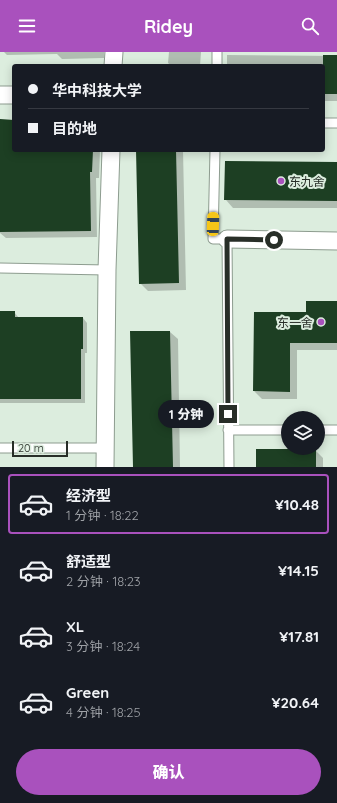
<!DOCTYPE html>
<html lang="zh">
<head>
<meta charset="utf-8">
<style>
  :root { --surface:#171b24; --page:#20242c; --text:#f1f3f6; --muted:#9ea1a6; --line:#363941; --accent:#a951bd }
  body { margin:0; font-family:Quicksand,"Noto Sans SC",sans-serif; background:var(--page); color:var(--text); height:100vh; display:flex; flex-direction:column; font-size:15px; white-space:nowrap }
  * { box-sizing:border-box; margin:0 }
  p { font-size:13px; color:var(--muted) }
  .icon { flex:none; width:22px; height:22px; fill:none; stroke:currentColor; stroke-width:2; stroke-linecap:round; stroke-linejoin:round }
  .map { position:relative; height:415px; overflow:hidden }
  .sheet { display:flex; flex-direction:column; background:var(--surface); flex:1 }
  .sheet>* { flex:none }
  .hud { position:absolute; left:12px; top:12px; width:313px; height:88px; border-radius:4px; box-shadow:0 2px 10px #0003; display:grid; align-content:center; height:88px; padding:0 16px; background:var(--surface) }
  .controls { position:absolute; left:281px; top:359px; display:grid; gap:8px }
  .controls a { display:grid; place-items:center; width:44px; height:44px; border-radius:50%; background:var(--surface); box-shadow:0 2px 10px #0003; font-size:20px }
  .scale { position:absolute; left:12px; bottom:10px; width:56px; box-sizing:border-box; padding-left:4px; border:2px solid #282e28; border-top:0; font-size:11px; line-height:14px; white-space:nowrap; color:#282e28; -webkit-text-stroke:3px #dcedde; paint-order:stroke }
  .end { position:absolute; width:18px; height:18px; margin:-9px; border:5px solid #282e28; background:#fff; box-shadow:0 0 0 2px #fff }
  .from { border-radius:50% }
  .bubble { position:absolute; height:28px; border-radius:14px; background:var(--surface); box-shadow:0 2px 10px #0003; font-size:13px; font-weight:800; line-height:28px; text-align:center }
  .car { position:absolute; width:12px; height:24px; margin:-12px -6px; border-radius:5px; box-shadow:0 0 3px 1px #0007; background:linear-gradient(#f5c518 24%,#345 0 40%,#f5c518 0 76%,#345 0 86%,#f5c518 0) }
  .hud b { display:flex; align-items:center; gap:14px; height:38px; font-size:15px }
  .hud b+b { border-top:1px solid var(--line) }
  .hud i { width:10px; height:10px; background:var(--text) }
  ul { padding:7px 0 0; list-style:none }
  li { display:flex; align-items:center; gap:12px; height:60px; margin:0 8px 6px; padding:0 8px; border:2px solid transparent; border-radius:4px }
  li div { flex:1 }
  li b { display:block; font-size:15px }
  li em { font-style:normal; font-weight:800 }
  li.current { border-color:var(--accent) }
  li>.icon { width:36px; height:36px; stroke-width:1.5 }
  .cta { display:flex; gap:8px; margin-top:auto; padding:8px 16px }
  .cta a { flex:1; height:46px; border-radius:24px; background:var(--accent); color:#fff; font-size:16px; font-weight:800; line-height:46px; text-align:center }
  header { display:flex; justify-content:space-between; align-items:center; height:52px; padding:0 16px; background:var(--accent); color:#fff; font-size:18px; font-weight:800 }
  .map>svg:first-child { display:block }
  .shadow { fill:#0003 }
  .building { fill:#1d3f23 }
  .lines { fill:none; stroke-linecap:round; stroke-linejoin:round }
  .service-casing { stroke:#8d9c8f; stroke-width:11 }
  .minor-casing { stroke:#8d9c8f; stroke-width:19 }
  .service { stroke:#fff; stroke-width:9 }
  .minor { stroke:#fff; stroke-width:17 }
  .route { stroke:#282e28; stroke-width:5 }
  .poi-dot { fill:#a951bd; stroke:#dcedde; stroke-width:1.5 }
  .labels { text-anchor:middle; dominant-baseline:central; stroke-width:4; stroke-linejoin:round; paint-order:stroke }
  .poi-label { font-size:12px; fill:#282e28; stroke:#dcedde; text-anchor:start }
</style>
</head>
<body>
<header><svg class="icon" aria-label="menu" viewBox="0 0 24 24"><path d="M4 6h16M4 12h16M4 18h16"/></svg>Ridey<svg class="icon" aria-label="search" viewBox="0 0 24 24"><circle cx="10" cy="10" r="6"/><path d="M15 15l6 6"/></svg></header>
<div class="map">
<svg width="337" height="415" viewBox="0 0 337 415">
  <rect width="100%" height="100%" fill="#dcedde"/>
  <path class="shadow" d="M4 0H104V6L62 7 57 2 7 3Z
    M169 0H201L200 14H172L168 11Z
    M227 3 337 4V49H323V14H227Z
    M0 70H14V98H100L99 126H96L97 185 6 186 0 181Z
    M137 98H183L186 238 148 239 140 231Z
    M337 111V156H233L226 148Z
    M337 250V298H297V347H262L254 339 306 261Z
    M0 260H14L19 266H83L87 271V301H85V351H0Z
    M170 280 178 287 180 415H134Z
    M315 398 323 406V415H257Z"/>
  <path class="building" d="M323 3H337V42H323Z
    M0 67 14 68V98H93L92 120H90L91 179 0 180Z
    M136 98H176L179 231 139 232Z
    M225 109 337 110V149L224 148Z
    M306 249H337V291H290V340L253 339 254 260H306Z
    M0 259H15V265H83V297H81V347H0Z
    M130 279H170L173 415H133Z
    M256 397H316V415H256Z"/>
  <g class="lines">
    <g class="service-casing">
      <path id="service" d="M217 14V0
        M323 71H337
        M215 98 213 187H227L229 415
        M0 216 107 218
        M228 378H288
        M318 378H337
        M0 396H105"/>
    </g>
    <g class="minor-casing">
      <path id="minor" d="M113 14 114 0
        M0 43H14
        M227 187 337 189
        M105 415 107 218 111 98"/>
    </g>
    <use href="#service" class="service"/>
    <use href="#minor" class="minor"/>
  </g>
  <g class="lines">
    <path class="route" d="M228 362 227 187 274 188"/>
  </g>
  <g class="poi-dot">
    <circle cx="281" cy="129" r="4"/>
    <circle cx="321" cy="270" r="4"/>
  </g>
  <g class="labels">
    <g class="poi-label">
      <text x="289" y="129">东九舍</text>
      <text x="313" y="270" text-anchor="end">东一舍</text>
    </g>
  </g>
</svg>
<div class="controls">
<a><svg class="icon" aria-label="layers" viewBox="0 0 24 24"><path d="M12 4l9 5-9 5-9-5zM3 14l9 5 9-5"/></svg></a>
</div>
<div class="scale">20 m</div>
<i class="end from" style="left:274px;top:188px"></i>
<i class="end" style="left:228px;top:362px"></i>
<div class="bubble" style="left:158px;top:348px;width:56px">1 分钟</div>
<i class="car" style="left:213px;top:172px;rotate:2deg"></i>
<div class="hud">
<b><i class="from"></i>华中科技大学</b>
<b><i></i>目的地</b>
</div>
</div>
<section class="sheet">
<ul>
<li class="current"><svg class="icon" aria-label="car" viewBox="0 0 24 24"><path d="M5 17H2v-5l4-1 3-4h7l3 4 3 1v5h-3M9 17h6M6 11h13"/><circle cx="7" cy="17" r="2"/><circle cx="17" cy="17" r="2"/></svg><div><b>经济型</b><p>1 分钟 · 18:22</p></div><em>¥10.48</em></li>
<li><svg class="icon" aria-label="car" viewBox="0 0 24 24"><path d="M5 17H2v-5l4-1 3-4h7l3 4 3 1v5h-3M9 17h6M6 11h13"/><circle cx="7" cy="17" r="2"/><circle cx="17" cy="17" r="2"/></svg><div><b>舒适型</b><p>2 分钟 · 18:23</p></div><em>¥14.15</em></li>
<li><svg class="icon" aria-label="car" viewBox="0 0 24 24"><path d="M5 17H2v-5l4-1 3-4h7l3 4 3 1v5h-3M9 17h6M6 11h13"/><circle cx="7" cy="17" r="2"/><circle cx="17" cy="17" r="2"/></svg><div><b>XL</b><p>3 分钟 · 18:24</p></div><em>¥17.81</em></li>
<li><svg class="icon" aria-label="car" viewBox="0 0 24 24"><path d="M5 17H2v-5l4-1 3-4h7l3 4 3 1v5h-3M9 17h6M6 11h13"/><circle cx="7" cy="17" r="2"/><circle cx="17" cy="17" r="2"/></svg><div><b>Green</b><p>4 分钟 · 18:25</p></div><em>¥20.64</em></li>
</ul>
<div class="cta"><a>确认</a></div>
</section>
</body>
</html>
